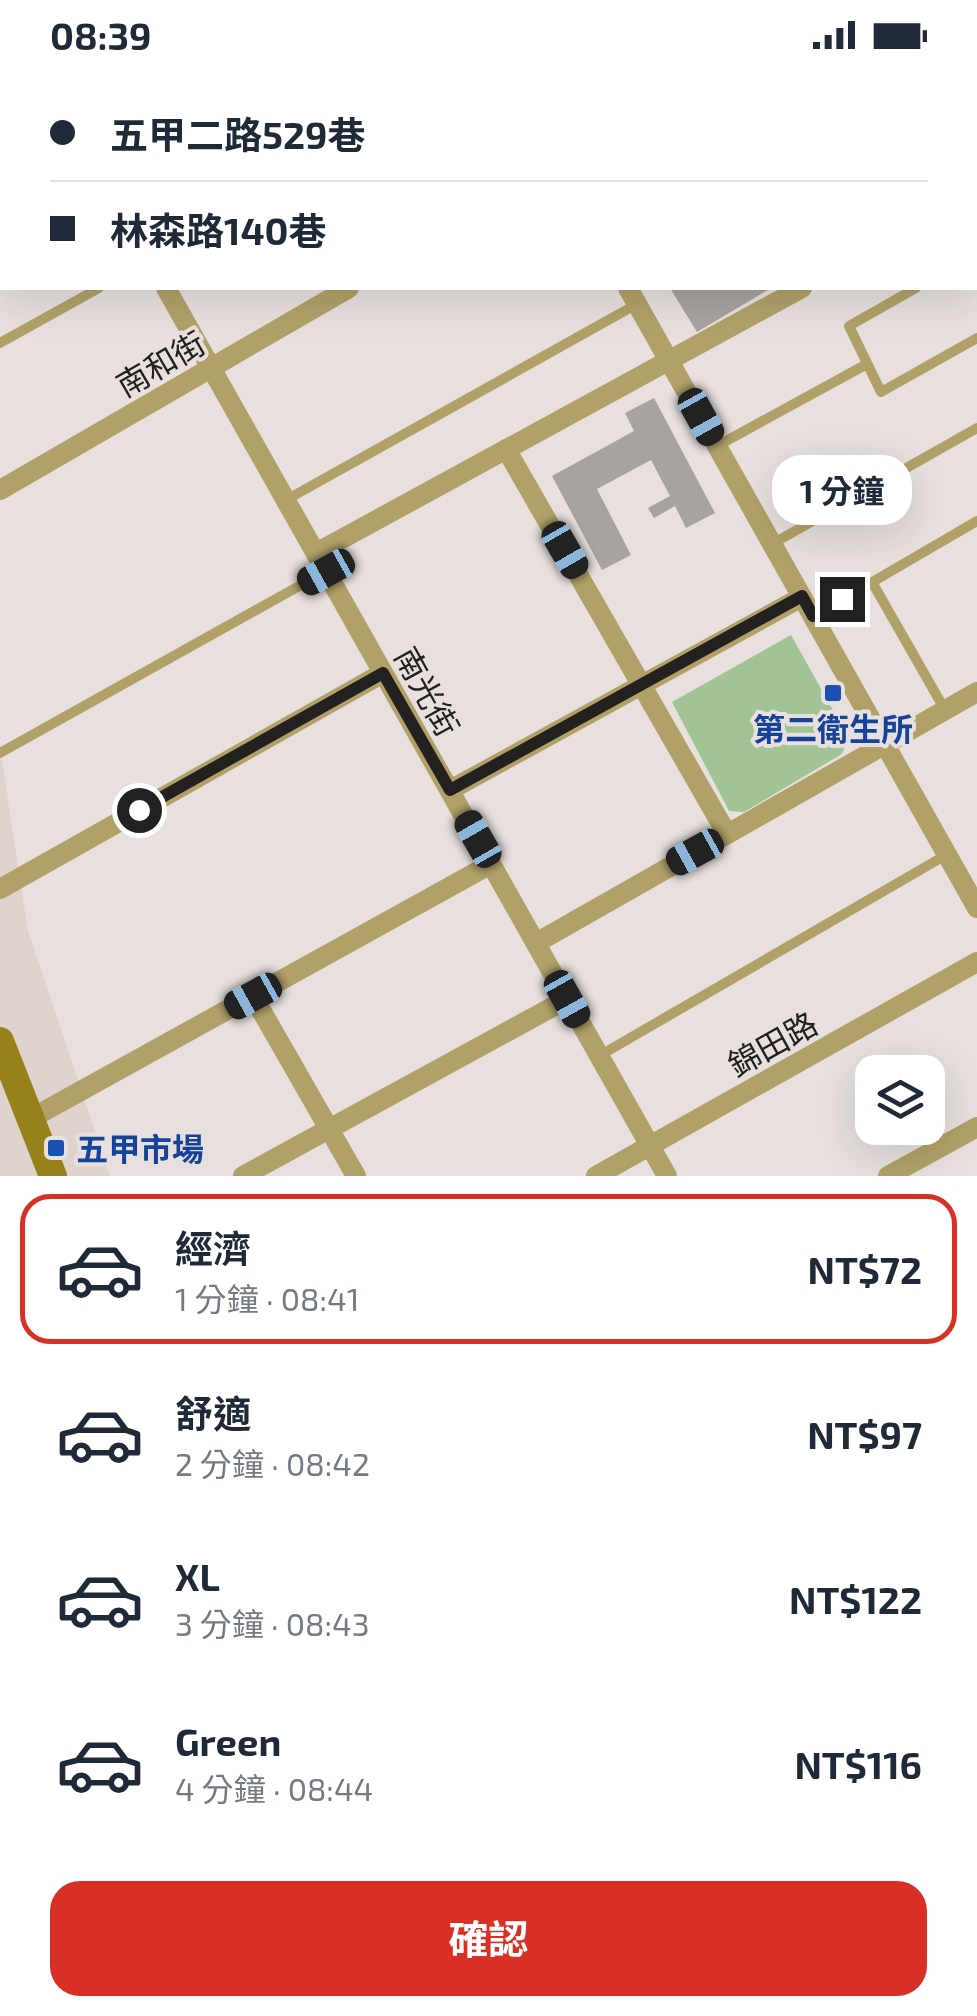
<!DOCTYPE html>
<html lang="zh-TW">
<head>
<meta charset="utf-8">
<style>
  :root { --surface:#fff; --page:#f2f2f3; --text:#1f2937; --muted:#747a83; --line:#e0e1e3; --accent:#d93025 }
  body { margin:0; font-family:"Exo 2","Noto Sans TC",sans-serif; background:var(--page); color:var(--text); height:100vh; display:flex; flex-direction:column; font-size:38px; white-space:nowrap }
  * { box-sizing:border-box; margin:0 }
  p { font-size:32px; color:var(--muted) }
  .icon { flex:none; width:55px; height:55px; fill:none; stroke:currentColor; stroke-width:2; stroke-linecap:round; stroke-linejoin:round }
  .map { position:relative; height:1106px; overflow:hidden }
  .side { display:flex; flex-direction:column; background:var(--surface); flex:1 }
  .side>* { flex:none }
  .hud { position:absolute; left:0px; top:0px; width:978px; height:220px; box-shadow:0 10px 40px #0002; display:grid; align-content:center; height:220px; padding:0 50px; background:var(--surface) }
  .buttons { position:absolute; left:855px; top:985px; display:grid; gap:20px }
  .buttons a { display:grid; place-items:center; width:90px; height:90px; border-radius:20px; background:var(--surface); box-shadow:0 10px 40px #0002; font-size:50px }
  .end { position:absolute; width:45px; height:45px; margin:-22px; border:12px solid #232120; background:#fff; box-shadow:0 0 0 5px #fff }
  .from { border-radius:50% }
  .bubble { position:absolute; height:70px; border-radius:30px; background:var(--surface); box-shadow:0 10px 40px #0002; font-size:32px; font-weight:700; line-height:70px; text-align:center }
  .car { position:absolute; width:30px; height:60px; margin:-30px -15px; border-radius:12px; box-shadow:0 0 8px 2px #0007; background:linear-gradient(#222 24%,#8ab4d8 0 40%,#222 0 76%,#8ab4d8 0 86%,#222 0) }
  .hud b { display:flex; align-items:center; gap:35px; height:95px; font-size:38px }
  .hud b+b { border-top:2px solid var(--line) }
  .hud i { width:25px; height:25px; background:var(--text) }
  ul { padding:18px 0 0; list-style:none }
  li { display:flex; align-items:center; gap:30px; height:150px; margin:0 20px 15px; padding:0 30px; border:5px solid transparent; border-radius:30px }
  li div { flex:1 }
  li b { display:block; font-size:38px }
  li em { font-style:normal; font-weight:700 }
  li.on { border-color:var(--accent) }
  li>.icon { width:90px; height:90px; stroke-width:1.5 }
  .action { display:flex; gap:20px; margin-top:auto; padding:20px 50px }
  .action a { flex:1; height:115px; border-radius:30px; background:var(--accent); color:#fff; font-size:40px; font-weight:700; line-height:115px; text-align:center }
  .status { display:flex; justify-content:space-between; align-items:center; height:70px; padding:0 50px; background:var(--surface); direction:ltr }
  .status svg { height:28px; fill:currentColor }
  .map>svg:first-child { display:block }
  .built { fill:#e0d2cd }
  .green { fill:#a2c395 }
  .building { fill:#a8a2a0 }
  .lines { fill:none; stroke-linecap:round; stroke-linejoin:round }
  .service { stroke:#b1a169; stroke-width:10 }
  .minor { stroke:#b1a169; stroke-width:20 }
  .secondary { stroke:#98801a; stroke-width:28 }
  .route { stroke:#232120; stroke-width:12 }
  .transit-dot { fill:#1a4fb4; stroke:#e7e0de; stroke-width:4 }
  .labels { text-anchor:middle; dominant-baseline:central; stroke-width:8; stroke-linejoin:round; paint-order:stroke }
  .street-label { font-size:32px; fill:#232120; stroke:#e7e0de }
  .transit-label { font-size:32px; font-weight:bold; fill:#164399; stroke:#e7e0de }
</style>
</head>
<body>
<div class="status"><b>08:39</b><svg viewBox="0 0 49 12"><path d="M0 12V9h3v3zM5 12V6h3v6zM10 12V3h3v9zM15 12V0h3v12zM26 1h20v11H26zM47 4h2v5h-2z"/></svg></div>
<div class="map">
<svg width="977" height="1106" viewBox="0 0 977 1106">
  <rect width="100%" height="100%" fill="#e7e0de"/>
  <path class="built" d="M522 0H680L523 2Z
    M0 678 28 861 110 1106H0Z"/>
  <path class="green" d="M791 565 848 667 842 684 744 742 729 741 672 632Z"/>
  <path class="building" d="M670 218H771L697 262Z
    M654 328 715 443 686 458 675 436 654 448 648 438 670 426 651 390 597 419 631 485 602 500 552 406 634 361 625 343Z"/>
  <g class="lines">
    <path class="service" d="M837 0 838 2
      M0 69 2 67
      M0 163 2 162
      M975 184 977 183
      M916 218 849 256 881 322 977 268
      M0 273 99 218
      M717 376 867 294
      M286 430 637 234
      M772 474 977 358
      M872 512 945 640
      M814 546 977 451
      M0 683 326 501
      M599 986 946 785"/>
    <path class="minor" d="M43 0 44 2
      M505 0 507 2
      M123 2 127 0
      M720 2 725 0
      M975 123 977 122
      M166 218 667 1106
      M628 218 977 838
      M506 379 727 764
      M0 420 349 218
      M316 483 802 218
      M450 720 802 527
      M0 819 383 603
      M536 873 977 622
      M253 926 356 1106
      M30 1049 491 794
      M243 1106 567 929
      M596 1106 977 892
      M888 1106 977 1057"/>
    <path class="secondary" d="M0 971 53 1106"/>
  </g>
  <g class="lines">
    <path class="route" d="M139 740 383 603 450 720 802 526 813 546 842 529"/>
  </g>
  <g class="transit-dot">
    <rect x="823" y="613" width="20" height="20" rx="5"/>
    <rect x="46" y="1068" width="20" height="20" rx="5"/>
  </g>
  <g class="labels">
    <g class="street-label">
      <text transform="translate(160 293) rotate(-30)">南和街</text>
      <text transform="translate(428 621) rotate(61)">南光街</text>
      <text transform="translate(772 973) rotate(-29)">錦田路</text>
    </g>
    <g class="transit-label">
      <text x="833" y="658">第二衛生所</text>
      <text x="76" y="1078" text-anchor="start">五甲市場</text>
    </g>
  </g>
</svg>
<div class="buttons">
<a><svg class="icon" aria-label="layers" viewBox="0 0 24 24"><path d="M12 4l9 5-9 5-9-5zM3 14l9 5 9-5"/></svg></a>
</div>
<i class="end from" style="left:139px;top:740px"></i>
<i class="end" style="left:842px;top:529px"></i>
<div class="bubble" style="left:772px;top:385px;width:140px">1 分鐘</div>
<i class="car" style="left:701px;top:347px;rotate:151deg"></i>
<i class="car" style="left:565px;top:480px;rotate:150deg"></i>
<i class="car" style="left:326px;top:502px;rotate:241deg"></i>
<i class="car" style="left:478px;top:769px;rotate:330deg"></i>
<i class="car" style="left:695px;top:782px;rotate:241deg"></i>
<i class="car" style="left:253px;top:926px;rotate:241deg"></i>
<i class="car" style="left:567px;top:929px;rotate:151deg"></i>
<div class="hud">
<b><i class="from"></i>五甲二路529巷</b>
<b><i></i>林森路140巷</b>
</div>
</div>
<section class="side">
<ul>
<li class="on"><svg class="icon" aria-label="car" viewBox="0 0 24 24"><path d="M5 17H2v-5l4-1 3-4h7l3 4 3 1v5h-3M9 17h6M6 11h13"/><circle cx="7" cy="17" r="2"/><circle cx="17" cy="17" r="2"/></svg><div><b>經濟</b><p>1 分鐘 · 08:41</p></div><em>NT$72</em></li>
<li><svg class="icon" aria-label="car" viewBox="0 0 24 24"><path d="M5 17H2v-5l4-1 3-4h7l3 4 3 1v5h-3M9 17h6M6 11h13"/><circle cx="7" cy="17" r="2"/><circle cx="17" cy="17" r="2"/></svg><div><b>舒適</b><p>2 分鐘 · 08:42</p></div><em>NT$97</em></li>
<li><svg class="icon" aria-label="car" viewBox="0 0 24 24"><path d="M5 17H2v-5l4-1 3-4h7l3 4 3 1v5h-3M9 17h6M6 11h13"/><circle cx="7" cy="17" r="2"/><circle cx="17" cy="17" r="2"/></svg><div><b>XL</b><p>3 分鐘 · 08:43</p></div><em>NT$122</em></li>
<li><svg class="icon" aria-label="car" viewBox="0 0 24 24"><path d="M5 17H2v-5l4-1 3-4h7l3 4 3 1v5h-3M9 17h6M6 11h13"/><circle cx="7" cy="17" r="2"/><circle cx="17" cy="17" r="2"/></svg><div><b>Green</b><p>4 分鐘 · 08:44</p></div><em>NT$116</em></li>
</ul>
<div class="action"><a>確認</a></div>
</section>
</body>
</html>
